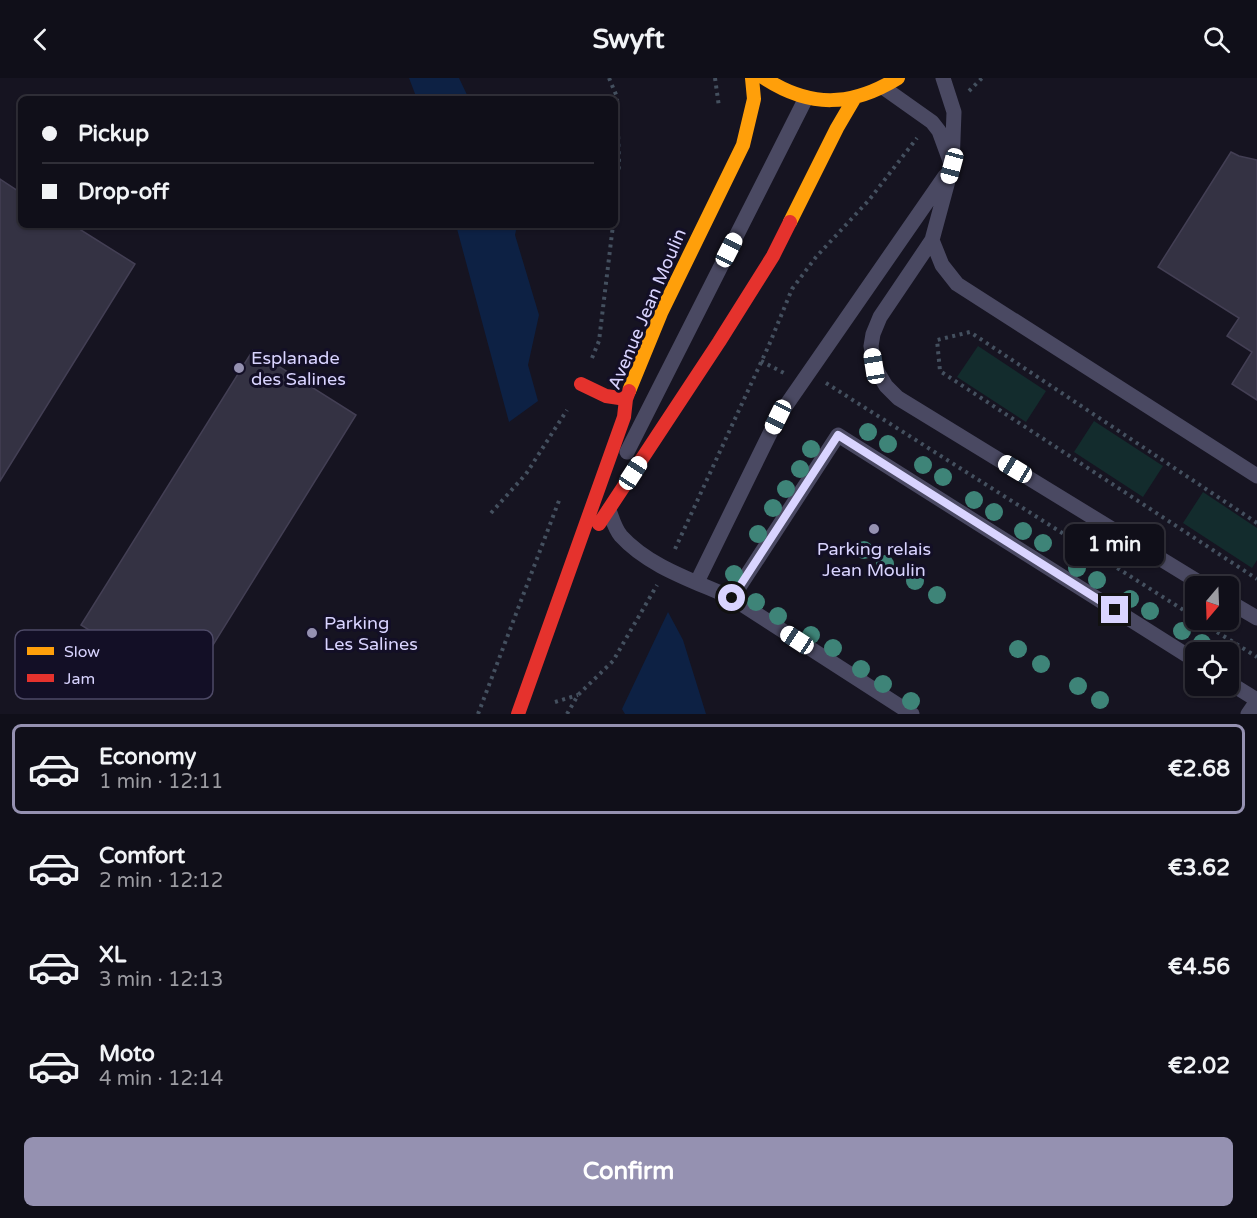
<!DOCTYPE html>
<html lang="en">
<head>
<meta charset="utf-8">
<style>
  :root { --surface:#100f19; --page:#191822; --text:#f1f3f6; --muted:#9c9ca2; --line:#302f38; --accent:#9591b1 }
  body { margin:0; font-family:"Varela Round",sans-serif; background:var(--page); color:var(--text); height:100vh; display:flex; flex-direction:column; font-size:22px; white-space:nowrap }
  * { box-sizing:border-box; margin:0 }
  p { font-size:20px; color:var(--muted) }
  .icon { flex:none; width:33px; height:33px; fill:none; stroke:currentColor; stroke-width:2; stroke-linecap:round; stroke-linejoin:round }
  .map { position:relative; height:636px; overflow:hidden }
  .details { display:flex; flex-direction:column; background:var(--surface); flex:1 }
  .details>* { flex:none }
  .top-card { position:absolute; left:18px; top:18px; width:600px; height:132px; border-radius:9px; box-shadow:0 2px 4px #0004,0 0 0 2px var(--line); display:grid; align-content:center; height:132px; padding:0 24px; background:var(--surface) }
  .needle { width:39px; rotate:199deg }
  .tools { position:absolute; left:1185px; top:498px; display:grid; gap:12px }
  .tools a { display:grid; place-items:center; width:54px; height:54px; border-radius:9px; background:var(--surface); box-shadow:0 2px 4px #0004,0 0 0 2px var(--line); font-size:30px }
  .end { position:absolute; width:27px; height:27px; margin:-14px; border:8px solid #d9d4ff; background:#111; box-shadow:0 0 0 3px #111 }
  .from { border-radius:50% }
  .bubble { position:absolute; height:42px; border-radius:9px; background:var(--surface); box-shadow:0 2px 4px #0004,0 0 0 2px var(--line); font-size:20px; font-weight:700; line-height:42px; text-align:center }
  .car { position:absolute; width:18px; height:36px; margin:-18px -9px; border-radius:8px; box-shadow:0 0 4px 2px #0007; background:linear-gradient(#fff 24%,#345 0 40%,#fff 0 76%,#345 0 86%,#fff 0) }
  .top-card b { display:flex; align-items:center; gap:21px; height:57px; font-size:22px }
  .top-card b+b { border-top:2px solid var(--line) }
  .top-card i { width:15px; height:15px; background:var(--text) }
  ul { padding:10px 0 0; list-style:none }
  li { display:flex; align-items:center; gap:18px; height:90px; margin:0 12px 9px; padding:0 12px; border:3px solid transparent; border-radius:9px }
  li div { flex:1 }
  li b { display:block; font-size:22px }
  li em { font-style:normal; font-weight:700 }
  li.active { border-color:var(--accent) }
  li>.icon { width:54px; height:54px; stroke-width:1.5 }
  .button { display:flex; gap:12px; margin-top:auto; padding:12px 24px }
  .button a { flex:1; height:69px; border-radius:9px; background:var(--accent); color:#fff; font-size:24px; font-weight:700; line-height:69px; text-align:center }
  header { display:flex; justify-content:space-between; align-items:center; height:78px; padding:0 24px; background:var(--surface); font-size:27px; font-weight:700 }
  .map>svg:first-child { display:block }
  .green { fill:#132c2d }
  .water { fill:#0d2144 }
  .building { fill:#343243; stroke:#433f54; stroke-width:1.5 }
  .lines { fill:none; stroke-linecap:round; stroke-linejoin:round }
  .path { stroke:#44505f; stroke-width:4; stroke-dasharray:3 4.5; stroke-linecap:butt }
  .lane { stroke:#4a4962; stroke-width:15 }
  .slow { stroke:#ff9f0a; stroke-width:14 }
  .jam { stroke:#e5322d; stroke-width:14 }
  .tree { fill:#3e8478 }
  .route { stroke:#d9d4ff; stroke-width:8 }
  .poi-dot { fill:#9591b1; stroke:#130f26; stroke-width:2 }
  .labels { text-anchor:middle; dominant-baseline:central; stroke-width:6; stroke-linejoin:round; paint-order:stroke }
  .street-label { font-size:18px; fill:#d9d4ff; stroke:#130f26 }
  .poi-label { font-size:18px; fill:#d9d4ff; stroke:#130f26; text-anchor:start }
  .key { fill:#130f26; stroke:#4e4a67; stroke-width:1.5 }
  .key-label { font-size:16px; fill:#d9d4ff }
</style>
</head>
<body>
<header><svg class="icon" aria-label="back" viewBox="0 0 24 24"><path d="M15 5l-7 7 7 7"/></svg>Swyft<svg class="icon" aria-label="search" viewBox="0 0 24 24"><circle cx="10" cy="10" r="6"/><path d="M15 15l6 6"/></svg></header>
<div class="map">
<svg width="1257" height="636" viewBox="0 0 1257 636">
  <rect width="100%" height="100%" fill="#161421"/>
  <path class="green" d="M978 268 1046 313 1026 344 957 299Z
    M1094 343 1163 388 1143 419 1074 374Z
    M1203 414 1257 450V482L1252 490 1183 445Z"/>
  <path class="water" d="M409 0H459L469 21H417Z
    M456 147H517L515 157 539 237 528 287 538 323 509 344Z
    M668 534 683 562 706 636H625L622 631Z"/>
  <path class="building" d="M1231 74 1239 78 1257 82V322L1232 306 1252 274 1227 258 1239 240 1158 189Z
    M0 101 21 115V147H73L135 186 0 403Z
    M253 272 356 337 185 612 81 547Z"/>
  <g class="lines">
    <path class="path" d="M609 0 617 19 619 87 615 126
      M715 0 719 29
      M969 13 982 0
      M592 280 599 263 613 147
      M761 283 784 295
      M826 305 1196 540
      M491 435 526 396 567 332
      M1257 445 970 254 937 262 940 293 1257 501
      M675 471 769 267 792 211 816 179 869 122 917 60
      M1198 542 1257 579
      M555 624 578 617
      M478 636 560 420
      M567 636 578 617 613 583 657 507"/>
    <path class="lane" d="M943 0 954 34 952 88 932 162 880 239 873 256 871 268 874 288 886 308 898 320 1205 508
      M884 10 932 44 939 53 950 83
      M932 162 942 187 957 206 1257 398
      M627 374 806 20
      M609 432C612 440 615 451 621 458 649 489 695 503 732 520
      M697 504 778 339 945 98
      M1228 523 1257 540
      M1228 604 1257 622
      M912 636 732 520 838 357 1196 583
      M1248 636 1257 623"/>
    <path class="slow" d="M764 0C810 30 851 29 898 0
      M790 144 837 50 854 21
      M629 313 661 235 743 67 754 21 752 0"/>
    <path class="jam" d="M581 306 606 318 626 321
      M599 446 719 264 773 178 790 144
      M518 636 624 339 626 321 629 313"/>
  </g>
  <g class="tree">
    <circle cx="868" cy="354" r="9"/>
    <circle cx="888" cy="366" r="9"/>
    <circle cx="811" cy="371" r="9"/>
    <circle cx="923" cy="387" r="9"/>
    <circle cx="800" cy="391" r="9"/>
    <circle cx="943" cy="399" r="9"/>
    <circle cx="786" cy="411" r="9"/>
    <circle cx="974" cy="422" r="9"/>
    <circle cx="773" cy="430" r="9"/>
    <circle cx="994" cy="434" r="9"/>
    <circle cx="1023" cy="453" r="9"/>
    <circle cx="758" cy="456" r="9"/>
    <circle cx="1043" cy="465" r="9"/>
    <circle cx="864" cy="472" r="9"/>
    <circle cx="885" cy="486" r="9"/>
    <circle cx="1077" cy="490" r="9"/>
    <circle cx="734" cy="496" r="9"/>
    <circle cx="1097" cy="502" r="9"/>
    <circle cx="915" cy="503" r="9"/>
    <circle cx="937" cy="517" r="9"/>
    <circle cx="1130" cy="521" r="9"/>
    <circle cx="756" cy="524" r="9"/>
    <circle cx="1150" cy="533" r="9"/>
    <circle cx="778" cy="538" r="9"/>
    <circle cx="1182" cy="553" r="9"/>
    <circle cx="811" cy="557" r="9"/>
    <circle cx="1202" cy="565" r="9"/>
    <circle cx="833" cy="570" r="9"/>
    <circle cx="1018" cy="571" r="9"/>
    <circle cx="1041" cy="586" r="9"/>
    <circle cx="861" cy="591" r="9"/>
    <circle cx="883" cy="606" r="9"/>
    <circle cx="1078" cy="608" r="9"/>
    <circle cx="1100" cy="622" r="9"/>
    <circle cx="911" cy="623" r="9"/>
  </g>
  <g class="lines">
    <path class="route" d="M732 520 838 357 1115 532"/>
  </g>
  <g class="poi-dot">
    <circle cx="239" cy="290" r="6"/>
    <circle cx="874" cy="451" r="6"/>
    <circle cx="312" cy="555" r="6"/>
  </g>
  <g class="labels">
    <g class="street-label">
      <text transform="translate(647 231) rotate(-67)">Avenue Jean Moulin</text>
    </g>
    <g class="poi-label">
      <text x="251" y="280">Esplanade<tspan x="251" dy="21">des Salines</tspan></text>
      <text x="874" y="471" text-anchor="middle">Parking relais<tspan x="874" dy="21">Jean Moulin</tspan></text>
      <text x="324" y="545">Parking<tspan x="324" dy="21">Les Salines</tspan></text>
    </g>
  </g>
  <rect x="15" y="552" width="198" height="69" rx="9" class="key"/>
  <rect x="27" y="569" width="27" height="8" fill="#ff9f0a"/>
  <rect x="27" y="596" width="27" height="8" fill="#e5322d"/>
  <g class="key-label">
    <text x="64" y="579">Slow</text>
    <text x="64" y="606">Jam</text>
  </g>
</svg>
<div class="tools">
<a><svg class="needle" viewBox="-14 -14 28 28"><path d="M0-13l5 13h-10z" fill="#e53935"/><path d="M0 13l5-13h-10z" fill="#9c9ca2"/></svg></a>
<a><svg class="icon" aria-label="locate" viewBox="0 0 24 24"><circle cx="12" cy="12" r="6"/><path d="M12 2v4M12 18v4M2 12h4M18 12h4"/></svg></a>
</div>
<i class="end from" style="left:732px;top:520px"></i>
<i class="end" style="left:1115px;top:532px"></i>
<div class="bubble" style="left:1065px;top:446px;width:99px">1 min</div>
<i class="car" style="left:952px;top:88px;rotate:195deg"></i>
<i class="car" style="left:729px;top:172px;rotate:27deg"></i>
<i class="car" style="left:874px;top:288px;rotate:351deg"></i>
<i class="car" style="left:778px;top:339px;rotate:206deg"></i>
<i class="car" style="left:1015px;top:391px;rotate:301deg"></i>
<i class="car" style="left:633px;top:395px;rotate:33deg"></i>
<i class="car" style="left:797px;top:562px;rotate:303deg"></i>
<div class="top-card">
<b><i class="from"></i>Pickup</b>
<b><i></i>Drop-off</b>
</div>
</div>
<section class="details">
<ul>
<li class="active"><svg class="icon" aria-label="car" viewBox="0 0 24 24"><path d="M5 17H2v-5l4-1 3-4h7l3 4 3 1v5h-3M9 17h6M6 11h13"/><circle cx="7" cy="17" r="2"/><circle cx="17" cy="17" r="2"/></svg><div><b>Economy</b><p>1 min · 12:11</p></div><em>€2.68</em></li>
<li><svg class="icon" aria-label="car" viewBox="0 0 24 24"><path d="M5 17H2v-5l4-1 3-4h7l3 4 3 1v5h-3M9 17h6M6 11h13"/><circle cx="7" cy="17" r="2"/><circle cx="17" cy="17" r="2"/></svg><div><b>Comfort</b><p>2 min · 12:12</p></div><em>€3.62</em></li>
<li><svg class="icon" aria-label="car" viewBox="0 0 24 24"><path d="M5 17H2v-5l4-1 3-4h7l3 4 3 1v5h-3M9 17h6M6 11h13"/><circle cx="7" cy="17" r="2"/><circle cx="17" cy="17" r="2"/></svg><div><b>XL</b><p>3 min · 12:13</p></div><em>€4.56</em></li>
<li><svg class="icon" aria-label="car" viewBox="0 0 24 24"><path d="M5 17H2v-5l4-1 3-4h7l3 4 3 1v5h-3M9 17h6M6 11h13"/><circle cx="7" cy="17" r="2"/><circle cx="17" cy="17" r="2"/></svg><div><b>Moto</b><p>4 min · 12:14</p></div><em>€2.02</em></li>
</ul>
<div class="button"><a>Confirm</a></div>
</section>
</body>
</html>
